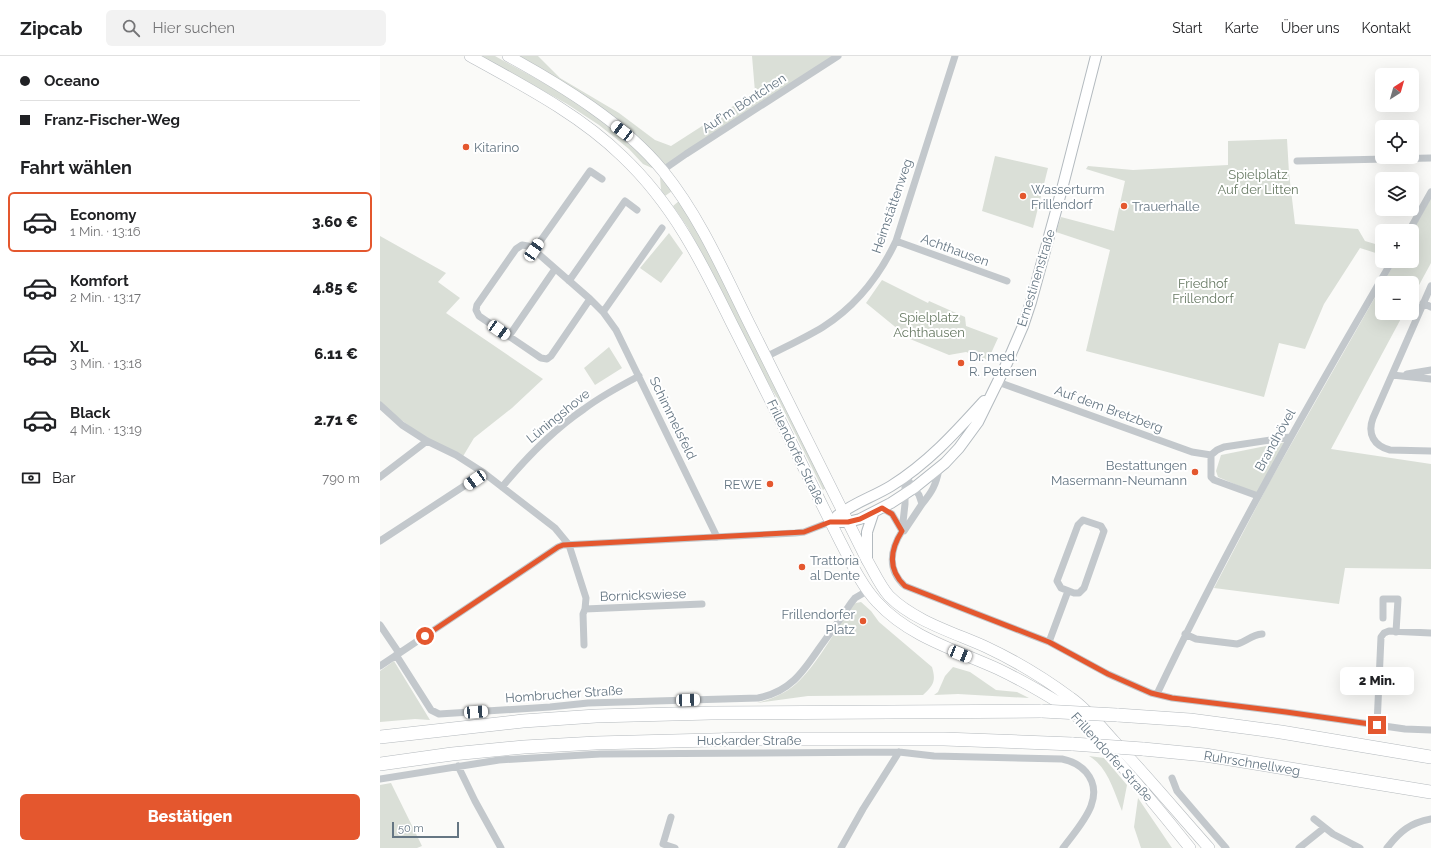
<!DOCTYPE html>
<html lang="de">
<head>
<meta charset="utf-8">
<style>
  :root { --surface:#fff; --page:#f2f2f2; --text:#202124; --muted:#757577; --line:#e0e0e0; --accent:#e4572e }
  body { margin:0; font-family:Raleway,sans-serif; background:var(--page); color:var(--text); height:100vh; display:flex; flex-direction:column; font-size:15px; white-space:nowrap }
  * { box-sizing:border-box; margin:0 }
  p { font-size:13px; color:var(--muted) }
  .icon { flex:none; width:22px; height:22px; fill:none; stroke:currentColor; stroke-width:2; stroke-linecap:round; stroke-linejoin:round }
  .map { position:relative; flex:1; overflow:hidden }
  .details { display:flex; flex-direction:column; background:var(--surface); width:380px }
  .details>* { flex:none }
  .top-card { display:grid; align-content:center; height:88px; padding:0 20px; background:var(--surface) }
  .needle { width:26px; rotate:37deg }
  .buttons { position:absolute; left:995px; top:12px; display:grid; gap:8px }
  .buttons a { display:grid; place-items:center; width:44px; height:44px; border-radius:6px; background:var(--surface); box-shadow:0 4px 16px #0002; font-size:20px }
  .scale { position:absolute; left:12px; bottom:10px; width:67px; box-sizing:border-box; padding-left:4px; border:2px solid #657683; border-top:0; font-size:11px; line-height:14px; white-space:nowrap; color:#657683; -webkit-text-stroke:3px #fff; paint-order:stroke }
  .end { position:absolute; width:18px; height:18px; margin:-9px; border:5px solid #e4572e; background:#fff; box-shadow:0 0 0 2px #fff }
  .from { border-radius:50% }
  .bubble { position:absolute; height:28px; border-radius:6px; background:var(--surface); box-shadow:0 4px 16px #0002; font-size:13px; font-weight:800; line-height:28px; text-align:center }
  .car { position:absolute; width:12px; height:24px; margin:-12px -6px; border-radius:5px; box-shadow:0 0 3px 1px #0007; background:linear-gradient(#fff 24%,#345 0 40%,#fff 0 76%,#345 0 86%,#fff 0) }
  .top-card b { display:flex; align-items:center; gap:14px; height:38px; font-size:15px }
  .top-card b+b { border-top:1px solid var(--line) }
  .top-card i { width:10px; height:10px; background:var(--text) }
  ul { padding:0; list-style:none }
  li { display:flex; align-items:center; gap:12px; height:60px; margin:0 8px 6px; padding:0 12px; border:2px solid transparent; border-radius:6px }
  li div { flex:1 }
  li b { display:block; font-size:15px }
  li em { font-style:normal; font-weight:800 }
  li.current { border-color:var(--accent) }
  li>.icon { width:36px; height:36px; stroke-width:1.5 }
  h2 { padding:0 20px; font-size:18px; line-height:48px }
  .pay { display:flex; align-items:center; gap:10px; height:44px; padding:0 20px; font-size:15px }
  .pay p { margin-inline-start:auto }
  .cta { display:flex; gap:8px; margin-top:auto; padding:8px 20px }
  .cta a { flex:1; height:46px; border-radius:6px; background:var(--accent); color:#fff; font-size:16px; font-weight:800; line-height:46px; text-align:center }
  header { display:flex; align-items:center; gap:24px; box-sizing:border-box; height:56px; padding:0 20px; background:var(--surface); border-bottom:1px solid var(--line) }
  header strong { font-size:19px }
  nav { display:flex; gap:22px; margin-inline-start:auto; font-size:14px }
  .search { width:280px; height:36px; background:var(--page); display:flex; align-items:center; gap:10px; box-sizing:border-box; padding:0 14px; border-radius:6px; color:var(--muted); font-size:15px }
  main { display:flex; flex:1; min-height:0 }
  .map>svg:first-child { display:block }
  .green { fill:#dadfd7 }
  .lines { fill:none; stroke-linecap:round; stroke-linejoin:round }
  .secondary-casing { stroke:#b3babf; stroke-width:12 }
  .primary-casing { stroke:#b5babe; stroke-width:12 }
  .highway-casing { stroke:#b4b9bd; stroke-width:14 }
  .street { stroke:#c3c8cc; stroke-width:7 }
  .secondary { stroke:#fff; stroke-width:10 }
  .primary { stroke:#fff; stroke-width:11 }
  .highway { stroke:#fff; stroke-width:13 }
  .highway-bridge-casing { stroke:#b4b9bd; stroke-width:14; stroke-linecap:butt }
  .highway-bridge { stroke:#fff; stroke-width:13 }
  .route { stroke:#e4572e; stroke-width:5 }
  .poi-dot { fill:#e4572e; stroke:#fff; stroke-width:1.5 }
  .labels { text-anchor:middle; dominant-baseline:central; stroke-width:4; stroke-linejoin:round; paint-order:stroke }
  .street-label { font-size:13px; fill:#657683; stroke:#fff }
  .poi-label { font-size:13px; fill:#657683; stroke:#fff; text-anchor:start }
  .park-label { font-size:13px; fill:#687a64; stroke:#fff }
</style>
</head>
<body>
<header>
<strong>Zipcab</strong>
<div class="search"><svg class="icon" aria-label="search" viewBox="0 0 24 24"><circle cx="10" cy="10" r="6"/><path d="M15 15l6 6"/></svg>Hier suchen</div>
<nav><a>Start</a><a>Karte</a><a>Über uns</a><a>Kontakt</a></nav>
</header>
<main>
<section class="details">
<div class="top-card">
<b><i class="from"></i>Oceano</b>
<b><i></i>Franz-Fischer-Weg</b>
</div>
<h2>Fahrt wählen</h2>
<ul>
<li class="current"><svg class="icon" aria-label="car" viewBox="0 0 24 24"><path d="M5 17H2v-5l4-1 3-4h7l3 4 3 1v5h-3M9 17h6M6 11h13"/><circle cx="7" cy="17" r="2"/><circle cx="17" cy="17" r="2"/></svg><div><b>Economy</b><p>1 Min. · 13:16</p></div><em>3.60 €</em></li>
<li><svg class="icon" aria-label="car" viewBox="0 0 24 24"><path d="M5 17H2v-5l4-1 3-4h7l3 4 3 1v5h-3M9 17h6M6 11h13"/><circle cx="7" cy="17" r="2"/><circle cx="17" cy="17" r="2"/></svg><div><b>Komfort</b><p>2 Min. · 13:17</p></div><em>4.85 €</em></li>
<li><svg class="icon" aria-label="car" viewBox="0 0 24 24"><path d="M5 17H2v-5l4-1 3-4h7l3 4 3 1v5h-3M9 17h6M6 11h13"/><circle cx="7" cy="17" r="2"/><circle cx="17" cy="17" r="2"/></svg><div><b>XL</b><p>3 Min. · 13:18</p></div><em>6.11 €</em></li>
<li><svg class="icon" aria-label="car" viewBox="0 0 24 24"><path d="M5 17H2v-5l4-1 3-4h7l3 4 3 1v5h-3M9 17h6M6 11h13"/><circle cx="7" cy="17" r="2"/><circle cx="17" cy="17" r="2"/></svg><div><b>Black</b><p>4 Min. · 13:19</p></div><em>2.71 €</em></li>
</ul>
<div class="pay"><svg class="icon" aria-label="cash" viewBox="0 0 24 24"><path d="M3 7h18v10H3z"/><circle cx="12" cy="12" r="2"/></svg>Bar<p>790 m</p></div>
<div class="cta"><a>Bestätigen</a></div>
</section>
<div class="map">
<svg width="1051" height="792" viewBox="0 0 1051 792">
  <rect width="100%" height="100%" fill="#fafaf8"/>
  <path class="green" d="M101 0H115C151 20 188 39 221 63 240 77 257 94 273 111L272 112 263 108 249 93 219 69 187 48Z
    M129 0H158L180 22 239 57 275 84 291 90 375 36 372 0H457L283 113 254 83Z
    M907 83 909 117 915 168 978 173 985 185 1002 190V199L980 192 944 248 925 293 899 287 884 341 706 295 730 194 676 176 681 161 734 175 745 125 706 113 708 110 753 114 848 109V85Z
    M615 100 668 112 653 172 602 155Z
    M280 121 292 135 285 140 281 134Z
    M1051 142V207L1032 242V227H1003L1016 205H1032V176Z
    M299 145 313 168 334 206 446 432 443 434 399 345 383 319 321 196 308 172 293 150Z
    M289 177 303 197 281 227 260 212Z
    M0 180 66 217 58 226 80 242 66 257 163 323 132 352 94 382 82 402 48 384 0 348Z
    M502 224 548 247 549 245 585 261 586 270 618 282 608 304 586 296 569 299 530 283 486 247Z
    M1002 229V257H1024L951 393 1051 408V513L965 512 959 548 834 532 889 427Z
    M229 291 242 312 215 329 204 312Z
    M906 386 878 438 838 421 836 415 841 399Z
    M481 546 491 555 499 566 552 611C556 625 554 629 543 639L428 640 377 647C392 643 409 636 420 624 439 605 457 572 472 549L476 547Z
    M14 605 50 664 35 663 0 666V615Z
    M573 611 590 616 616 634 637 636 649 642 578 638 554 639 558 636 565 620Z
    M709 700 724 702 747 729 742 755C734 736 728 711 709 700Z
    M11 727 42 790 37 792H0V729Z
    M758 742 792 792H761L754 771Z"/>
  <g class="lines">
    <g class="secondary-casing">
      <path id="secondary" d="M457 460C473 447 493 441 511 430 548 407 575 377 604 345
        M450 466H468L480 463 511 447 534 432 565 407 579 392 598 366 627 307 643 270 651 246 682 133 716 0
        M487 504V476L493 458"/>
    </g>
    <g class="primary-casing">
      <path id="primary" d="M90 0C142 29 199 58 242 100 293 148 321 205 351 266 374 311 396 356 418 400 432 429 446 457 460 485 471 506 481 529 497 546 529 581 576 594 618 613 639 623 660 635 681 648 698 659 711 675 724 690 754 723 782 757 810 792
        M128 0C181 29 245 68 283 115 321 162 345 219 372 273 410 350 449 427 487 504 494 516 500 530 509 540 534 565 575 577 606 591 636 605 664 622 691 642 708 654 721 671 734 685 767 720 797 756 829 792"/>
    </g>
    <g class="highway-casing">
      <g id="highway">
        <path d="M737 659 810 664 901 676 1051 701"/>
        <path d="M0 681 143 665 216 660 331 657 662 655"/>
        <path id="s1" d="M763 693 825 699 1051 736"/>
        <path d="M0 708 72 698 144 691 216 687 370 683H564L693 688"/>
      </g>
    </g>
    <path class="street" d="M917 105 1051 102
      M283 114 306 98 458 0
      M1029 175 1051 136
      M516 185 627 225
      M154 194 210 115 222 123
      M189 225 245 145 257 154
      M1051 230 993 362C987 378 994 390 1010 394L1051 395
      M210 243 171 300 167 303 161 302 99 260 96 254 97 249 136 193 142 189 148 190 154 194 210 243 223 256 236 274 337 481
      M1043 247 1051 251
      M223 256 282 172
      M129 280 175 213
      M386 301C405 291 425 282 443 271 476 250 500 219 516 185L575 0
      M1027 318 1051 314
      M1012 319 1051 323
      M618 326 812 396 831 399 837 394 844 391 910 381
      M0 349 22 369 47 385 76 399 104 417 175 472 189 489 206 542 205 553 203 558 204 589
      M831 399V421L834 424 878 440
      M525 420 539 439 542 448 524 475H522C510 494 507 514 525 530L669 586 728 618 771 637 792 642 906 656 1025 673 1051 674
      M0 421 47 385
      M122 431C146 402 173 374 204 353 221 340 240 330 259 320
      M542 448C552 436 556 429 559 413
      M502 452 512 458 522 475
      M703 464 721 470 724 475 704 532 699 537H694L681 532 677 525 698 469Z
      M522 475 525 448V420
      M0 485 104 417
      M205 553 322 548
      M1003 562V543H1018L1016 576
      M0 569 19 597
      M805 578 816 583 857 588C867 586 870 579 882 578
      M669 586 688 535
      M16 599 51 654 59 658 170 651 208 647 378 642C410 636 423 616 440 591 451 576 461 562 471 547L475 542 487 535
      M0 610 178 491 183 489 415 477 424 476 450 466
      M777 638C847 490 929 347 1012 205
      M997 669 1001 581 1004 577 1009 575 1051 577
      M78 710 95 745 121 792
      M792 722 797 735 846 792
      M0 723 119 704 220 698 519 696 554 700 682 703C692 705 699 708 706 716 728 742 698 771 683 792
      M291 761 283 788 295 792
      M934 763 953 778 980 792
      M461 792 483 753 519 696
      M919 792 944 772
      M1007 792C1020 775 1030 767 1051 763"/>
    <use href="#secondary" class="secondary"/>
    <use href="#primary" class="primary"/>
    <use href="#highway" class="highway"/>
    <g class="highway-bridge-casing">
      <path id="highway-bridge" d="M662 655 737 659
        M693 688 763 693"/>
    </g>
    <use href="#highway-bridge" class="highway-bridge"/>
  </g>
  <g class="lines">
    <path class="route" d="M45 580 178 491 183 489 424 476 450 466H468L480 463 502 452 512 458 522 475C510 494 507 513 525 530L669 586 728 618 771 637 792 642 906 656 997 669"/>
  </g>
  <g class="poi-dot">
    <circle cx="86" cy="91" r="4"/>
    <circle cx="643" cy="140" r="4"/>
    <circle cx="744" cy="150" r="4"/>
    <circle cx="581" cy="307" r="4"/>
    <circle cx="815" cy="416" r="4"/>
    <circle cx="390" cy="428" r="4"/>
    <circle cx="422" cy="511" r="4"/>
    <circle cx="483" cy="565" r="4"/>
  </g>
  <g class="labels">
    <g class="street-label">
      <text transform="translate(364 47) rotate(-33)">Auf'm Böntchen</text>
      <text transform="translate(512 150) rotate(-71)">Heimstättenweg</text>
      <text transform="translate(575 194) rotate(20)">Achthausen</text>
      <text transform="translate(656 222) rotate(-73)">Ernestinenstraße</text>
      <text transform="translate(729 353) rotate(20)">Auf dem Bretzberg</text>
      <text transform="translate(178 360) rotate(-39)">Lüningshove</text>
      <text transform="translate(293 362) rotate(64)">Schimmelsfeld</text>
      <text transform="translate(895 384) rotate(-61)">Brandhövel</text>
      <text transform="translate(416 396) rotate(64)">Frillendorfer Straße</text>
      <text transform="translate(263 539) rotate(-2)">Bornickswiese</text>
      <text transform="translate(184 638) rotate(-4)">Hombrucher Straße</text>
      <text x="369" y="684">Huckarder Straße</text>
      <text transform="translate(732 701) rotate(48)">Frillendorfer Straße</text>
      <text stroke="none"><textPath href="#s1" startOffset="110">Ruhrschnellweg</textPath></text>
    </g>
    <g class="poi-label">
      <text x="94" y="91">Kitarino</text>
      <text x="651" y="133">Wasserturm<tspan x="651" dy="15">Frillendorf</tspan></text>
      <text x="752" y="150">Trauerhalle</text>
      <text x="589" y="300">Dr. med.<tspan x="589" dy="15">R. Petersen</tspan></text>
      <text x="807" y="409" text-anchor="end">Bestattungen<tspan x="807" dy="15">Masermann-Neumann</tspan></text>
      <text x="382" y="428" text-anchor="end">REWE</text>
      <text x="430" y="504">Trattoria<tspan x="430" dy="15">al Dente</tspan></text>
      <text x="475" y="558" text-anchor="end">Frillendorfer<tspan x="475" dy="15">Platz</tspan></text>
    </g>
    <g class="park-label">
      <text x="878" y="118">Spielplatz<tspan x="878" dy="15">Auf der Litten</tspan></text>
      <text x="823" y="227">Friedhof<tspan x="823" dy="15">Frillendorf</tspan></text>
      <text x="549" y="261">Spielplatz<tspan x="549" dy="15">Achthausen</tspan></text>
    </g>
  </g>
</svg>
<div class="buttons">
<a><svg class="needle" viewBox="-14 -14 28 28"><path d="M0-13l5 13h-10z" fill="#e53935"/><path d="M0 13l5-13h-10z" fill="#757577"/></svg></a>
<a><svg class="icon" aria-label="locate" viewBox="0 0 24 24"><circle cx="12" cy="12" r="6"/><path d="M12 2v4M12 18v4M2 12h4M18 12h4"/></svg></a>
<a><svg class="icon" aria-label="layers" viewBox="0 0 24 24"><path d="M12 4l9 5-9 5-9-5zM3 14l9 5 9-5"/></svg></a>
<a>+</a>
<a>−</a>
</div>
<div class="scale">50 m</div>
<i class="end from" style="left:45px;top:580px"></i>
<i class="end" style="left:997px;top:669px"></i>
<div class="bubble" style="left:960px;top:611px;width:74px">2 Min.</div>
<i class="car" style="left:242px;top:75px;rotate:307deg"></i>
<i class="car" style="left:154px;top:194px;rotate:34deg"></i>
<i class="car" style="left:119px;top:274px;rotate:125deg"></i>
<i class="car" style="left:95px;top:424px;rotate:235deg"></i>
<i class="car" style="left:580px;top:598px;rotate:112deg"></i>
<i class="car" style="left:308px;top:644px;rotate:88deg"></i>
<i class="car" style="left:96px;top:656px;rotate:86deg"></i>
</div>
</main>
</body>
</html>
